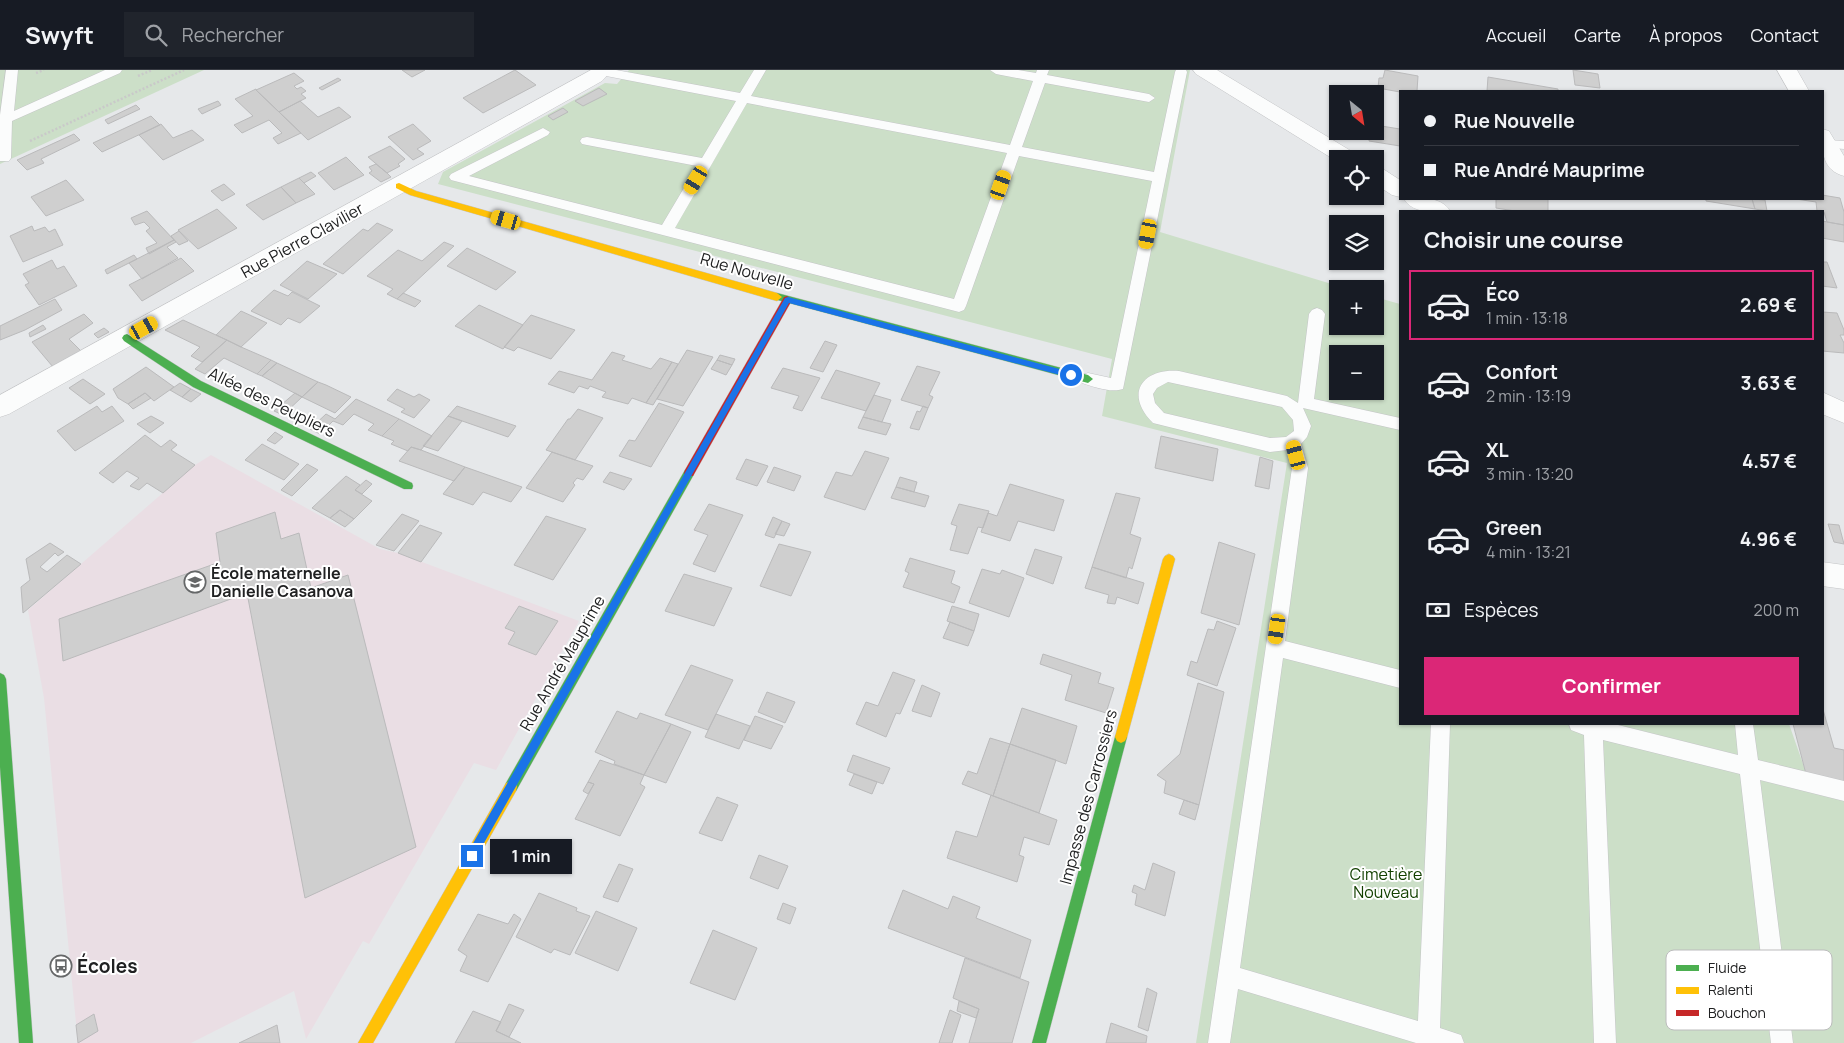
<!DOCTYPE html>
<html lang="fr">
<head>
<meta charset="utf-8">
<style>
  :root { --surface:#171b24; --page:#20242c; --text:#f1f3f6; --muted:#9ea1a6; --line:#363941; --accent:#db2777 }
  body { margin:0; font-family:Manrope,sans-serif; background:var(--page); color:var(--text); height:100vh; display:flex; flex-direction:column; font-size:19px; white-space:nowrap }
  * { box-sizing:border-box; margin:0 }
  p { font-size:16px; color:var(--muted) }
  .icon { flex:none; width:28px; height:28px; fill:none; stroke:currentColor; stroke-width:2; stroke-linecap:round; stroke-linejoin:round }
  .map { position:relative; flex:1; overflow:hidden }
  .panel { position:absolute; left:1399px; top:140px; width:425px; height:515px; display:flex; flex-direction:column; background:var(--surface); border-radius:0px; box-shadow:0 1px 4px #0004 }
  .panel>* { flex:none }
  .hud { position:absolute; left:1399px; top:20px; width:425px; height:110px; border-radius:0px; box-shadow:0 1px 4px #0004; display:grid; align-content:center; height:110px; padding:0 25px; background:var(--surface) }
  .needle { width:32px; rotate:150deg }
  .buttons { position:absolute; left:1329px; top:15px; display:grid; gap:10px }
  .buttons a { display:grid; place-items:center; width:55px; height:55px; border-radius:0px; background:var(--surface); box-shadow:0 1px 4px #0004; font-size:25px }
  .end { position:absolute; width:22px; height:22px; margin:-11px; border:6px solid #1a73e8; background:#fff; box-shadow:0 0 0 2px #fff }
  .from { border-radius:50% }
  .bubble { position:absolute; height:35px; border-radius:0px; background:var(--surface); box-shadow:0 1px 4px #0004; font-size:16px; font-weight:700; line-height:35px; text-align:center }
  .car { position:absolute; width:15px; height:30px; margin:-15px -8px; border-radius:6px; box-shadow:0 0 4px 1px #0007; background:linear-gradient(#f5c518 24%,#345 0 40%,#f5c518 0 76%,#345 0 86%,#f5c518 0) }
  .hud b { display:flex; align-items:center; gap:18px; height:48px; font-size:19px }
  .hud b+b { border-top:1px solid var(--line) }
  .hud i { width:12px; height:12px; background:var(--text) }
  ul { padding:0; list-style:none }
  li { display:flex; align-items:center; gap:15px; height:70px; margin:0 10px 8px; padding:0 15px; border:2px solid transparent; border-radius:0px }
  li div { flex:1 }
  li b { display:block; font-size:19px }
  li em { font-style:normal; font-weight:700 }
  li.selected { border-color:var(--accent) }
  li>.icon { width:45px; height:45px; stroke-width:1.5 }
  h2 { padding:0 25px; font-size:22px; line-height:60px }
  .pay { display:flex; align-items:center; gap:12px; height:55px; padding:0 25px; font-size:19px }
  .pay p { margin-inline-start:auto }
  .cta { display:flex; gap:10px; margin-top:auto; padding:10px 25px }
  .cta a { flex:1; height:58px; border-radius:0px; background:var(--accent); color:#fff; font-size:20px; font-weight:700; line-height:58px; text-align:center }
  header { display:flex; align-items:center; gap:30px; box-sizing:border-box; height:70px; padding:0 25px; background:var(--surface); border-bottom:1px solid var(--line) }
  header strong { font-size:24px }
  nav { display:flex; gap:28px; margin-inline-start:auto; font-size:18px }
  .search { width:350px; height:45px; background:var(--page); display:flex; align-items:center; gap:12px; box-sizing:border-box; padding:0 18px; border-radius:0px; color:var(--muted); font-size:19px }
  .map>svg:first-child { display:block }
  .education { fill:#eadee4 }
  .green { fill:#ccdfc8; fill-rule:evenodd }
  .building { fill:#cfcfcf; stroke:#bababb }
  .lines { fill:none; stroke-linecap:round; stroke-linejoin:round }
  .lane-casing { stroke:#c4c5c7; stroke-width:1 }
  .street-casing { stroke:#c4c5c7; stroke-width:1 }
  .fast-casing { stroke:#c4c5c7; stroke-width:1 }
  .slow-casing { stroke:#c4c5c7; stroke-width:1 }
  .jam-casing { stroke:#c4c5c7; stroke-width:1 }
  .path { stroke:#c9c9c9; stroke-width:2.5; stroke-dasharray:2 2; stroke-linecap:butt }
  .lane { fill:#fbfcfc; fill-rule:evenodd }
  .street { fill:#fbfcfc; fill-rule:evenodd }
  .fast { fill:#4caf50; fill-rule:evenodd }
  .slow { fill:#ffc107; fill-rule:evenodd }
  .jam { fill:#c62828; fill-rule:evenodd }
  .route { fill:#1a73e8 }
  .labels { text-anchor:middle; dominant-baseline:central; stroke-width:4; stroke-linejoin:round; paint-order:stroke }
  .street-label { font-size:16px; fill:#202122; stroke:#fff }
  .poi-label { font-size:16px; font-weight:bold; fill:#202122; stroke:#fff; text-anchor:start }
  .park-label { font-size:16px; fill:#134100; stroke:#fff }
  .near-poi-label { font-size:19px; font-weight:bold; fill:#202122; stroke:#fff; text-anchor:start }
  .key { fill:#fff; stroke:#bcbcbd; stroke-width:1 }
  .key-label { font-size:14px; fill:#202122 }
</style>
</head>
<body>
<header>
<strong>Swyft</strong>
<div class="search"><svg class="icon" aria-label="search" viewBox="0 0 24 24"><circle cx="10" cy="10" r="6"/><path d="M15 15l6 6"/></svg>Rechercher</div>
<nav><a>Accueil</a><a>Carte</a><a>À propos</a><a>Contact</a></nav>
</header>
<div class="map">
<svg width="1844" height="973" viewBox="0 0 1844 973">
  <rect width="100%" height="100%" fill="#e6e8ea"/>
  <path class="education" d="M211 385 380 479 398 483 579 551 496 700 474 693 369 874 363 871 306 969 294 921 191 973H78L44 628 28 540 195 395Z"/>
  <path class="green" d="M0 0H204L0 94Z
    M629 0H1190L1160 162 1348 219H1338V256H1375V227L1400 234V654H1789L1808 708 1844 715V973H1196L1287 393 1102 346 1112 289 438 114 443 102 605 13 617 14ZM1338 284H1375V321H1338Z"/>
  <path class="building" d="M402 0H425L412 7Z
    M515 0 536 15 483 43 463 28Z
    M1385 0 1418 6 1417 21 1400 22 1378 18 1379 8H1383Z
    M1573 0 1598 4 1600 18 1575 15Z
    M294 3 304 11 294 16 297 19 301 17 306 21 301 24 306 28 279 42 256 20Z
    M1488 7 1558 19V21H1487Z
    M338 8 341 10 322 20 319 18Z
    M599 18 607 24 583 36 575 31Z
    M256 19V20L301 63 278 74 273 68 282 63 269 50 242 63 234 55 253 46 235 29Z
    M218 31 221 35 202 44 198 39Z
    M300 31 318 47 339 37 351 47 308 70 279 42Z
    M136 35 140 39 108 54 105 50Z
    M563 38 568 42 553 50 548 46Z
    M151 46 160 55 102 82 93 73Z
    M161 54 173 68 192 60 204 70 163 90 139 65Z
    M413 54 431 71 417 79 424 84 413 90 388 67Z
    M1375 55 1400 59V76L1369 71 1370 61H1375Z
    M74 64 80 70 41 89 44 93 27 100 17 90Z
    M390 76 405 89 398 94 400 96 387 103 368 87Z
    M346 87 364 105 334 120 318 103Z
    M376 94 387 103 391 107 381 112 369 103 372 101 369 97Z
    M311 102 316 106 304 113 299 108Z
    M299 108 315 124 296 133 281 117Z
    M66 110 84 130 46 146 31 127Z
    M224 114 235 124 222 131 211 121Z
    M281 117 296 133 263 150 246 135Z
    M1822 125 1840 128 1844 142V155L1827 152 1824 142 1817 141 1816 132 1796 129H1822Z
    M1496 129H1548V141H1515L1496 138Z
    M1706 129H1752L1755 139 1706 131Z
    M1752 129 1765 130 1767 141 1755 139Z
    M217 139 237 158 198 179 178 160Z
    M147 141 174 170 149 184 146 178 157 173 146 161 150 158 144 152 135 155 131 148Z
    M1822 151 1844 155V172L1822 168Z
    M377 153 393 160 343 204 323 194 363 159 368 161Z
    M32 156 34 161 45 157 49 162 55 159 63 175 23 192 10 166Z
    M179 161 188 171 179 175 171 166Z
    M174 170 176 172 167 177 178 188 142 209 129 193Z
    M444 172 454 176 397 229 387 224 393 219 367 206 398 180 422 191Z
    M467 178 516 202 496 220 447 196Z
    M134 185 137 189 107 204 105 200Z
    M181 188 194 201 142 231 129 215Z
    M52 190 57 199 64 196 77 216 39 235 25 215 29 213 23 204Z
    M307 191 337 204 308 229 280 215Z
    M1822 192H1827L1837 218 1822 216Z
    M274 220 288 226 292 222 320 236 300 253 288 248 281 255 251 241Z
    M403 223 421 231 415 237 397 229Z
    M55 229 62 240 25 260 0 270V256Z
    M479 235 523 255 503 279 455 256Z
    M241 241 267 253 241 277 216 265Z
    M1822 242 1837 243 1844 260V265H1840L1844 273V283L1822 281Z
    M84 244 93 253 69 269 81 281 53 297 32 272Z
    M531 245 575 260 551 289 518 277 514 281 504 277Z
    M183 250 227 270 202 292 191 286 200 277 165 260Z
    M43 255 46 259 30 267 29 263Z
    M104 258 109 262 98 268 94 264Z
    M227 270 241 277 271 290 257 304 224 288 205 304 195 299Z
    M825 271 837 275 823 302 810 298Z
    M687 280 713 287 683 336 657 329Z
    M612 282 625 286 622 290 651 299 660 288 672 292 646 333 632 328 628 334 602 327 606 322 590 316 588 319 579 316 574 323 548 314 559 301 592 310Z
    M720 285 735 289 732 295 717 290Z
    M271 290 277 293 262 306 257 304Z
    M717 290 732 295 726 305 711 299Z
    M672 292 678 294 653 335 646 333Z
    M277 293 318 312 302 327 262 306Z
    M917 296 940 302 929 325 933 327 928 338 901 330Z
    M146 297 174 317 154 331 145 323 128 334 118 328 113 319Z
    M783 298 820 308 802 341 793 338 799 326 771 318Z
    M836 300 880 313 866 341 821 328Z
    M83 309 105 324 90 334 69 318Z
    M318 312 326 315 351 327 335 343 302 327Z
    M180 313 191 319 182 327 170 320Z
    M191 319 201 324 191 332 182 327Z
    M397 319 414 327 419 324 430 330 414 348 401 342 405 339 387 330Z
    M145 323 151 328 133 339 128 334Z
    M295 323 302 327 283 345 274 341Z
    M874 325 891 330 882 352 863 347Z
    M356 329 399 349 382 366 368 360 374 354 354 344 343 355 333 351 320 364 310 359 326 344 335 349Z
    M659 333 684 342 651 397 619 386 629 370 635 371Z
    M97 336 102 342 112 336 124 351 75 381 57 361Z
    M457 336 516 356 508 367 448 346Z
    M923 336 928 338 919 360 910 358 917 341 920 342Z
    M578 339 603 348 575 390 546 380 568 349H570Z
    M151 346 164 353 150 363 137 354Z
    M448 346 462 351 438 381 423 376Z
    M863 347 882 352 891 354 886 365 858 358Z
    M399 349 432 366 421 380 411 377 408 381 391 374 394 371 382 366Z
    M275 362 283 367 275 374 267 370Z
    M145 365 161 377 170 370 177 375 171 380 195 395 163 423 147 413 139 420 130 416 139 408 127 401 113 413 99 403Z
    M1161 366 1218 379 1213 411 1155 398Z
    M262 374 299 394 284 410 245 390Z
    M411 377 421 380 465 397 454 411 399 391Z
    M865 381 889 388 865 440 824 427 836 402 852 406Z
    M552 382 593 396 583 410 577 408 573 413 575 415 563 432 526 418Z
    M1260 387 1273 391 1269 419 1255 416Z
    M746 389 768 396 757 416 736 409Z
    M307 394 318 400 292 426 281 420Z
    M465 397 522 417 511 432 483 422 473 435 443 424Z
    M774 397 801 406 794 421 767 412Z
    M610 402 632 409 624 420 603 412Z
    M346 406 360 415 355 420 372 431 354 449 340 440 330 448 312 438Z
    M900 407 917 412 914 422 896 417Z
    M366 410 372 414 362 424 355 420Z
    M1010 414 1064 430 1054 461 1018 451 1010 471 981 462 988 443 997 446Z
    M896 417 929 426 925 437 891 428Z
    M1116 423 1140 428 1130 464 1141 468 1132 499 1129 497 1126 508 1092 497Z
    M709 434 743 445 715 502 693 494 708 465 694 460Z
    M959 434 989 441 983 458 978 457 968 484 950 480 957 456 951 454Z
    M340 440 354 449 345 457 330 448Z
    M275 442 281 469 299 463 311 518 348 505 416 777 305 828 247 523 63 591 59 549 220 492 216 463Z
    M402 444 419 451 394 481 376 475Z
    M546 446 586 459 553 510 514 495Z
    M773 447 782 451 774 468 765 465Z
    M782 451 790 454 784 466 775 464Z
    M1828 454 1839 455 1844 474 1834 472Z
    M420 455 442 463 421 492 398 483Z
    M1219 472 1255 484 1239 555 1201 543Z
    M50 473 64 482 58 486 55 483 40 497 47 502 67 485 81 494 23 543 21 517 30 510 26 489Z
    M779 474 811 482 791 526 760 516Z
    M1035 479 1062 487 1053 514 1026 504Z
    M910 488 955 501 951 513 960 517 954 533 903 517 909 503 905 501Z
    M1092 497 1144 513 1138 534 1117 527 1115 534 1107 533 1109 525 1085 518Z
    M982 499 1000 504 1002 500 1024 508 1009 547 969 533Z
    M684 504 732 518 714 556 665 541Z
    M519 536 558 551 536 585 508 574 515 562 505 558Z
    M952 536 979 544 974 561 947 551Z
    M1217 551 1236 558 1217 616 1187 605 1191 591 1197 593 1208 559 1214 560Z
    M950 552 974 561 968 576 943 568Z
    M1043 584 1101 603 1098 613 1114 618 1106 643 1065 630 1072 605 1040 594Z
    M691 595 733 610 708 660 665 645Z
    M893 602 915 610 900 644 896 643 886 667 856 654 866 632 878 636Z
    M1198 613 1224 622 1199 735 1164 723 1166 711 1157 705 1180 684Z
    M922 615 940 623 931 647 912 641Z
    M767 622 795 632 785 653 758 642Z
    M1822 636 1834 678 1844 680V712L1806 704 1793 654H1822Z
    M1022 638 1077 656 1066 694 1010 674Z
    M617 641 637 649 640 643 671 654 644 705 614 694 615 691 595 682Z
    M716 644 750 656 739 679 705 667Z
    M755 646 783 656 771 679 744 670Z
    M671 654 691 662 666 713 644 705Z
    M990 668 1010 674 993 726 962 714 968 701 977 704Z
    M1010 674 1056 690 1039 743 993 726Z
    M853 685 890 698 883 714 847 701Z
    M600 690 644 705 640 714 645 717 620 766 575 749 594 714 588 712Z
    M854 704 877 712 872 724 849 715Z
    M588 712 594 714 588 724 583 721Z
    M991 725 1057 750 1049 775 1024 767 1019 785 1024 787 1017 812 947 788 956 761 977 767Z
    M717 727 738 735 722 771 699 763Z
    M1184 730 1199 735 1195 750 1179 744Z
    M532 785 547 790 540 803 525 797Z
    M759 785 788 796 778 819 750 808Z
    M1153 793 1175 802 1165 846 1135 835 1137 824 1132 822 1134 815 1145 820Z
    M619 794 633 799 618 832 603 827Z
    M903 820 948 839 953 826 980 837 976 848 1031 870 1020 908 888 858Z
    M539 823 577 838 576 841 590 846 570 885 554 879 551 883 516 867Z
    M783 833 796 838 790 854 777 849Z
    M596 841 637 858 618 901 575 883Z
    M478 844 508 854 514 844 521 849 488 912 460 901 467 886 458 880Z
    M713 860 757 878 735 930 690 913Z
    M965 888 1029 912 1012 973H969L979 939 953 928Z
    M1147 918 1157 923 1148 961 1138 957Z
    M959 931 979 939 976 948 957 941Z
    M509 934 524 940 509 967 496 961Z
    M950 940 961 945 952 973H939Z
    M473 941 501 952 496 961 521 973H455Z
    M94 944 98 961 78 973 76 955Z
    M1111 953 1147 966 1146 973H1106Z
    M277 955 280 973H239Z"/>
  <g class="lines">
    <g class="lane-casing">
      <path id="lane" d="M6 0H18L14 41 105 0H122L120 3 12 51 11 88 9 91H0V45Z
        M595 0H616L740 23 754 0H766L751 26 1010 75 1033 11 996 4 990 0H1018L1036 3 1037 0H1049L1047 5 1149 24 1155 28 1149 32 1045 13 1022 77 1154 102 1175 2 1176 0H1186L1187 2 1123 319C1111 323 1094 317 1082 313L1080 309 1082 305 1088 303 1111 308 1152 111 1019 86 966 236 964 240 959 242 451 110 449 107 451 104 543 58 550 62 548 65 469 106 662 155 697 96 587 75 582 74 580 71 582 68 587 67 702 88 736 31 601 5 597 4ZM747 33 1007 83 954 229 675 158Z
        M1827 70 1844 71V79L1822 77V71Z
        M1317 238 1322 240 1325 244 1314 329 1400 348V360L1303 338 1311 356 1307 367 1301 374 1308 398 1285 571 1400 600V618L1283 588 1240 898 1418 951 1431 654H1450L1440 958 1461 965 1464 973H1416L1238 919 1230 973H1208L1292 398 1287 380 1270 382 1153 353C1124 324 1142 298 1179 301L1287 326 1298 333 1309 244 1312 240ZM1168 312 1282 337 1293 350 1294 361 1286 367 1270 368 1164 343 1155 333 1153 324 1157 318Z
        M1569 654H1614L1738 685 1735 654H1753L1758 690 1844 711V731L1760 710 1793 973H1771L1740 704 1603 670 1616 973H1594L1584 665 1571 660Z"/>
    </g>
    <g class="street-casing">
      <path id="street" d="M591 0H612L602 11 9 344 0 347V325Z
        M1193 0H1217L1356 84 1359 89H1338V92L1196 4Z
        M1777 0H1797L1809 21H1789Z
        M1822 59 1829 61 1844 86V106C1821 100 1822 79 1822 59Z
        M1375 97 1383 99 1400 110V127L1392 125 1375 114Z
        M1404 129C1420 128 1441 126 1450 141 1434 142 1413 144 1404 129Z
        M1822 322 1844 332V353L1822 344Z
        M1822 492 1844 495V519L1822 516Z"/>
    </g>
    <g class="fast-casing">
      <path id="fast" d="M777 223 1088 305 1093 309 1088 313 774 229 772 227Z
        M127 264 201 311 412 413 413 416 412 419H404L193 317 124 271 122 268 124 265Z
        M689 399 693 400 694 403 693 406 516 721 511 723 506 721 505 717 506 713 685 400Z
        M0 603 4 605 6 609 33 973H19L0 697Z
        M1121 661 1125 663 1127 667 1046 973H1032L1115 667 1117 663Z"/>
    </g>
    <g class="slow-casing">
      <path id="slow" d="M399 113 416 121 777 223 782 227 777 231 410 125 396 118V114Z
        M1169 484 1173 486 1175 489 1127 667 1125 671 1121 673 1117 671 1115 667 1163 489 1165 486Z
        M511 711 516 713 517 717 516 721 373 973H358L506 713Z"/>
    </g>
    <g class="jam-casing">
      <path id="jam" d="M787 226 792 230 693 406H685L684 403 685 400 784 227Z"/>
    </g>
    <path class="path" d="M36 3 44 0
      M138 6 152 0
      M30 71 184 0"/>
    <use href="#lane" class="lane"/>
    <use href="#street" class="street"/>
    <use href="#fast" class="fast"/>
    <use href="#slow" class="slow"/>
    <use href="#jam" class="jam"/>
  </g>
  <path class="route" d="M788 227 1071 302 1075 305 1071 308 789 233 475 789H468V782L785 228Z"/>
  <defs>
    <g id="school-ring" transform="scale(1.125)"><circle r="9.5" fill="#fff" stroke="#656768" stroke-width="1.5"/><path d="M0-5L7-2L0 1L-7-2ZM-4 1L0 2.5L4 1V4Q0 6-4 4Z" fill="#656768"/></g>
    <g id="bus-ring" transform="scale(1.125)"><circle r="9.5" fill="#fff" stroke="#656768" stroke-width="1.5"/><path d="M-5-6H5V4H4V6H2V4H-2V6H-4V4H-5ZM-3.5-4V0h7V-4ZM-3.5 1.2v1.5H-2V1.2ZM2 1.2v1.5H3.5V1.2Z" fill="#656768"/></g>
  </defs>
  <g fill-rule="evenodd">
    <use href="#school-ring" x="195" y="512"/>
    <use href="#bus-ring" x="61" y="896"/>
  </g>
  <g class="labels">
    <g class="street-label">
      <text transform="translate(302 170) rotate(-29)">Rue Pierre Clavilier</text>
      <text transform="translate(747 201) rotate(16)">Rue Nouvelle</text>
      <text transform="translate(272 332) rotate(26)">Allée des Peupliers</text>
      <text transform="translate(562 593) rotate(-60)">Rue André Mauprime</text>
      <text transform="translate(1088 727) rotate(-75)">Impasse des Carrossiers</text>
    </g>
    <g class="poi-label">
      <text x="211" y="503">École maternelle<tspan x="211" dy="18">Danielle Casanova</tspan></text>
    </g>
    <g class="park-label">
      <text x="1386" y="804">Cimetière<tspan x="1386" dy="18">Nouveau</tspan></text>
    </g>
    <g class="near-poi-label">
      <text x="77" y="896">Écoles</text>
    </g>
  </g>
  <rect x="1666" y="880" width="166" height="80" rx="8" class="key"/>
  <rect x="1676" y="895" width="23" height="6" fill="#4caf50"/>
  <rect x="1676" y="917" width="23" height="7" fill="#ffc107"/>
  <rect x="1676" y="940" width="23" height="6" fill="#c62828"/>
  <g class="key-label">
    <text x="1708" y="903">Fluide</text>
    <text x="1708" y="925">Ralenti</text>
    <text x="1708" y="948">Bouchon</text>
  </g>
</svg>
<div class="buttons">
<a><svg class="needle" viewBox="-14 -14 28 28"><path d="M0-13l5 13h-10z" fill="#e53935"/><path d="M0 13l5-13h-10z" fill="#9ea1a6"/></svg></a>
<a><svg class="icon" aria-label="locate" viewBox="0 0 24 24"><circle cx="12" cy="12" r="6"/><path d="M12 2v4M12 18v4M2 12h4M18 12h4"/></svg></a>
<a><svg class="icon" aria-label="layers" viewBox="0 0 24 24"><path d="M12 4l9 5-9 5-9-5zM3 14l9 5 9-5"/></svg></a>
<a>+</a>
<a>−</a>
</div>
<i class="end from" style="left:1071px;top:305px"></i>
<i class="end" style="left:472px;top:786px"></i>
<div class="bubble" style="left:490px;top:769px;width:82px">1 min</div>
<i class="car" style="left:696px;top:110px;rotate:211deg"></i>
<i class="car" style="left:1001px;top:115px;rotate:19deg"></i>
<i class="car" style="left:506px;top:150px;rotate:286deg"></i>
<i class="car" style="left:1148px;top:164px;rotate:191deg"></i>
<i class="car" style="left:144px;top:258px;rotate:61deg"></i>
<i class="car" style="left:1296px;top:385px;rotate:345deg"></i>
<i class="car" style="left:1277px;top:559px;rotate:188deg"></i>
<div class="hud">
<b><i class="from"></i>Rue Nouvelle</b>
<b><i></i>Rue André Mauprime</b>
</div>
<section class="panel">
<h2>Choisir une course</h2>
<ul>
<li class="selected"><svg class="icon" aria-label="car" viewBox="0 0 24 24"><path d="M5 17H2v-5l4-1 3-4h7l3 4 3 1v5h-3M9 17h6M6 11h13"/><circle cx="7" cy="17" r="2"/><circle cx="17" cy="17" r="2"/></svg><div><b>Éco</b><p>1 min · 13:18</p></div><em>2.69 €</em></li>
<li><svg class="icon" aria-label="car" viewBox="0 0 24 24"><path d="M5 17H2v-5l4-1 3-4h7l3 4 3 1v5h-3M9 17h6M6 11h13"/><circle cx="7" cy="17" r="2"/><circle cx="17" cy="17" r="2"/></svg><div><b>Confort</b><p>2 min · 13:19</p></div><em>3.63 €</em></li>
<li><svg class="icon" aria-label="car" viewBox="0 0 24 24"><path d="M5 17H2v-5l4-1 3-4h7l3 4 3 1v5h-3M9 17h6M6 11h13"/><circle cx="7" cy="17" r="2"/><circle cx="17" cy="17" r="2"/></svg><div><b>XL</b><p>3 min · 13:20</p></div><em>4.57 €</em></li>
<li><svg class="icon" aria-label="car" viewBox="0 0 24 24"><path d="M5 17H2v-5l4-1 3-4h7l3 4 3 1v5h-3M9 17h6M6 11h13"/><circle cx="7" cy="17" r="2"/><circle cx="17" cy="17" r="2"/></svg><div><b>Green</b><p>4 min · 13:21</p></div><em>4.96 €</em></li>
</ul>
<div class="pay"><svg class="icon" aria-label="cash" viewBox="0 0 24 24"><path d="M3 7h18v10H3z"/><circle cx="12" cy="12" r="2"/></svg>Espèces<p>200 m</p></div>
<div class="cta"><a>Confirmer</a></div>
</section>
</div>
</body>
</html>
